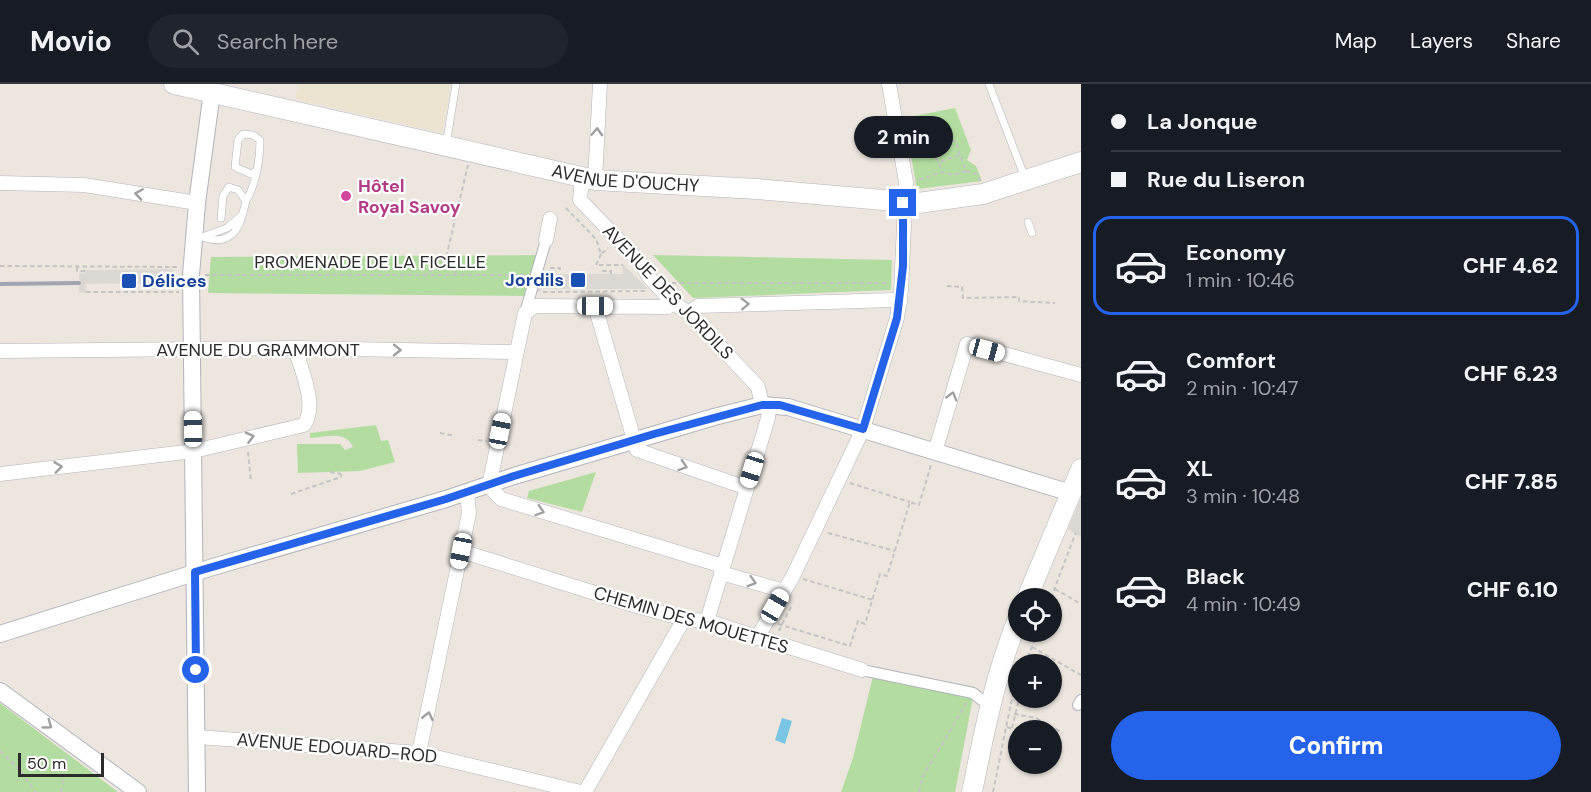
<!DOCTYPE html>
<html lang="en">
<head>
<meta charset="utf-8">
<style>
  :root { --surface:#171b24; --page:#20242c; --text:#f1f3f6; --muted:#9ea1a6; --line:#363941; --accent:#2563eb }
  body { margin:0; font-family:"DM Sans",sans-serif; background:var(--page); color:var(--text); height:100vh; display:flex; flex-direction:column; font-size:22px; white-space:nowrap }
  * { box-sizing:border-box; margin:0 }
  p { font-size:20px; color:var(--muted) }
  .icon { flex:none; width:33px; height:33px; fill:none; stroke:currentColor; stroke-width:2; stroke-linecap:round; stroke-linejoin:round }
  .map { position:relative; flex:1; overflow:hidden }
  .details { display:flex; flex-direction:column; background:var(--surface); width:510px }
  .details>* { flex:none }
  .top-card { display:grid; align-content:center; height:132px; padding:0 30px; background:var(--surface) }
  .tools { position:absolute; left:1008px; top:504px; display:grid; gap:12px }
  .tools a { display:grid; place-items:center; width:54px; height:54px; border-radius:50%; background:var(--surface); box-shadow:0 2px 4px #0004; font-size:30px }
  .scale { position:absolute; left:18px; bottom:15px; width:86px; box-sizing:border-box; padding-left:6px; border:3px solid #2b2b2b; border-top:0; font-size:16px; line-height:21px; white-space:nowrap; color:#2b2b2b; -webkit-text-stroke:4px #fff; paint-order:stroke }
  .end { position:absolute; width:27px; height:27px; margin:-14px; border:8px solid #2563eb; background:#fff; box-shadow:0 0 0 3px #fff }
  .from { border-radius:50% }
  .bubble { position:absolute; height:42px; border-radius:21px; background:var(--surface); box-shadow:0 2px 4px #0004; font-size:20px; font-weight:800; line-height:42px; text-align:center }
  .car { position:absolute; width:18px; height:36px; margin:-18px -9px; border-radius:8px; box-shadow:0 0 4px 2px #0007; background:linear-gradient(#fff 24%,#345 0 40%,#fff 0 76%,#345 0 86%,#fff 0) }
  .top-card b { display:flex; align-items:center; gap:21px; height:57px; font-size:22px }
  .top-card b+b { border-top:2px solid var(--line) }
  .top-card i { width:15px; height:15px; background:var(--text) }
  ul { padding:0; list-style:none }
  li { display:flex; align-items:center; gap:18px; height:99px; margin:0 12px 9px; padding:0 18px; border:3px solid transparent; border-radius:18px }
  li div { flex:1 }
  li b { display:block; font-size:22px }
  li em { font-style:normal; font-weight:800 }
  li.current { border-color:var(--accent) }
  li>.icon { width:54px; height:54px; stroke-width:1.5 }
  .cta { display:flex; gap:12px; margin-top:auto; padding:12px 30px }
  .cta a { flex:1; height:69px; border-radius:36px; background:var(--accent); color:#fff; font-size:24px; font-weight:800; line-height:69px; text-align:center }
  header { display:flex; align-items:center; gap:36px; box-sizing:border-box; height:84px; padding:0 30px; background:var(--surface); border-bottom:2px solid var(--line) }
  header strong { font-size:28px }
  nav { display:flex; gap:33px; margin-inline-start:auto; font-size:21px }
  .search { width:420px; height:54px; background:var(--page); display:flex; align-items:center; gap:15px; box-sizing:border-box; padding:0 21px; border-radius:33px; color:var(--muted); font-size:22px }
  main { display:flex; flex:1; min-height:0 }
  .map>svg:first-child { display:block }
  .education { fill:#ece3d0 }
  .green { fill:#b3dda0 }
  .plaza { fill:#dcd9d5 }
  .water { fill:#7bc5e4 }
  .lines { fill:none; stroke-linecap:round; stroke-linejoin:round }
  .service-casing { stroke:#b2b4bd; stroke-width:8 }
  .pedestrian-casing { stroke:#b2b4bd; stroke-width:12 }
  .minor-casing { stroke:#b2b4bd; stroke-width:15 }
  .tertiary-casing { stroke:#b2b4bd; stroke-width:18 }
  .secondary-casing { stroke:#b2b4bd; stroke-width:21 }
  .path { stroke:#c4c4c4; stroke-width:2; stroke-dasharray:4.5 3; stroke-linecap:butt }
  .service { stroke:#fff; stroke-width:7 }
  .pedestrian { stroke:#fff; stroke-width:10 }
  .minor { stroke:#fff; stroke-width:14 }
  .tertiary { stroke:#fff; stroke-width:16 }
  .secondary { stroke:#fff; stroke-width:20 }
  .rail { stroke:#a2a4b4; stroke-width:4 }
  .oneway { stroke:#a0a0a0 }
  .route { stroke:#2563eb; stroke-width:8 }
  .hotel-dot { fill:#d1479c; stroke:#fff; stroke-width:2 }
  .transit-dot { fill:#1a4fb4; stroke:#fff; stroke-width:2 }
  .labels { text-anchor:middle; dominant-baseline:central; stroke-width:4.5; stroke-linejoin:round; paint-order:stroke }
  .street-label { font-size:18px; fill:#2b2b2b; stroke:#fff }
  .hotel-label { font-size:18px; font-weight:bold; fill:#b23c85; stroke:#fff; text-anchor:start }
  .transit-label { font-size:18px; font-weight:bold; fill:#164399; stroke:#fff; text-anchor:end }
</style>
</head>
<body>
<header>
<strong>Movio</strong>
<div class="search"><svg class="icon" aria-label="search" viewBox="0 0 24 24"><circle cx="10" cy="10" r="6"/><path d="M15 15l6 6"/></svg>Search here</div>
<nav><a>Map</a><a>Layers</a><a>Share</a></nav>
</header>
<main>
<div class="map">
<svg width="1081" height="708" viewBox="0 0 1081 708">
  <rect width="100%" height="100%" fill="#ece6df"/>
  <path class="education" d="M299 0H451L442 49 295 15Z"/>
  <path class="green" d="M955 24 971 66 967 76 976 82 982 97 917 105 904 34Z
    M537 171 526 212 208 209 211 173Z
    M653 171 892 176 891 206 693 214Z
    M376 341 381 357 388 356 395 378 360 387 298 389 297 360H340L345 366 353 363C346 346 325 353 310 354V349Z
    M596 388 582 428 527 414 529 407Z
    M875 584 975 603 955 708H841L853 674Z
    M0 619 118 708H0Z"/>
  <path class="plaza" d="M622 179 648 205H541V208H531L541 187 556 186 557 190H623Z
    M174 185 172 205 171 199 86 200V209H79V189H85V186Z
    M1081 414V453L1068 445Z"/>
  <path class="water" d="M782 634 792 637 785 660 775 656Z"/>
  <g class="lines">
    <g class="service-casing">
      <path id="service" d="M989 0 1025 94
        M446 61 456 0
        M246 117C256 100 260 76 260 56L253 51 243 50 238 56 235 83 251 90 256 87
        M1028 138 1032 149
        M202 153C234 164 240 142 246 117L238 106 229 103 223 112 221 134
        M202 153 227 144 242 131"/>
    </g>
    <g class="pedestrian-casing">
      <path id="pedestrian" d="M525 229 546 156
        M862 586 973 609 989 622
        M1078 621 1081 616"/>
    </g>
    <g class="minor-casing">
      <path id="minor" d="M582 94 580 116 640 178 649 193 673 219 689 229 758 303 762 321
        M595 96 600 0
        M0 99 84 101 197 119
        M546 156 550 135
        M673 219 668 223 535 222 525 229 489 402 501 415 723 482
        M595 222 637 366 747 404
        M689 229 698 222 893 216 900 218
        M0 267 295 264 516 268
        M935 368 967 260 1081 291
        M0 390 194 367 304 341C318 321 301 286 295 264
        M461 467 630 520 684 535 707 537 862 586
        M721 489 784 507
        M707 537 768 334 769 321
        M757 554 793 492 863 345 897 234 901 207 906 98 889 0
        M197 653 419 669 581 708
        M419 669 469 429 467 409
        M585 708 684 535"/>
    </g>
    <g class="tertiary-casing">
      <path id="tertiary" d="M0 550 213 483 446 415 514 392 714 333 762 321 788 323 1071 409
        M0 607 138 708
        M197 708 191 191 197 119 212 8"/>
    </g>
    <g class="secondary-casing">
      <g id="secondary">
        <path id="s1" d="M174 0 595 96 757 105 918 119 983 110 1081 78"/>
        <path d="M1027 514 1081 385"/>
        <path d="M972 708C984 649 995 591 1018 535"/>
      </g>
    </g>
    <path class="path" d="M938 77 933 71 932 64 940 56 950 55 956 58 960 71
      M966 87 977 90 980 97
      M919 96 941 88 953 91 966 87 960 71 939 78 941 88
      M566 124 596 155 601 170 608 164
      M601 170 596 181H623
      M446 174 457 192
      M0 182 178 183
      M77 183V187H85
      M550 184H560V186
      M602 187H611V190
      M205 191H526
      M424 192 446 174 468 81
      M672 199H888
      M947 202 962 203 963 214 1019 213V217L1055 219
      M86 208H179
      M543 208 645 207
      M440 349 455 352
      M478 356 487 357
      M248 368 251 398
      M330 388 341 390
      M850 399 910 418
      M291 410 341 393V390
      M828 449 895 467
      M803 495 873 516
      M1055 505 1081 520
      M1051 514 1076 448
      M778 540 850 562 858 537 865 540 880 490 887 492 910 418 919 421 931 381
      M779 547 791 523
      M1032 563 1081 591
      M1025 580 1038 548
      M1014 630 1036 634 1063 649
      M1007 643 1018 647
      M1012 644 1019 615
      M0 667 21 687 35 708
      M61 708 67 672
      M919 708 922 694 967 618
      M993 708 1012 614 1018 597"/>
    <use href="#service" class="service"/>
    <use href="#pedestrian" class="pedestrian"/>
    <use href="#minor" class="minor"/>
    <use href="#tertiary" class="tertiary"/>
    <use href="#secondary" class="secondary"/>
    <path class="rail" d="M0 200 79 199"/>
  </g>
  <defs><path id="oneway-chevron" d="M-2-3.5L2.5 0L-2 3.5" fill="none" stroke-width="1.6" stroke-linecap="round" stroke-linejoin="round" transform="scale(1.5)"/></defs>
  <g class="oneway">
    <use href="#oneway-chevron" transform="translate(597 48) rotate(-87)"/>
    <use href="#oneway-chevron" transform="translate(139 110) rotate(-171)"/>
    <use href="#oneway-chevron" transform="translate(745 220) rotate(-2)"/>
    <use href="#oneway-chevron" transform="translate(397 266) rotate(1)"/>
    <use href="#oneway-chevron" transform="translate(952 312) rotate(-74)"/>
    <use href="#oneway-chevron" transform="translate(250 353) rotate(-14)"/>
    <use href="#oneway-chevron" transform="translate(683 382) rotate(18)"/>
    <use href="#oneway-chevron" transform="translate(58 383) rotate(-7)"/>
    <use href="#oneway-chevron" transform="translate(540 427) rotate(18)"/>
    <use href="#oneway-chevron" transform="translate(752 498) rotate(17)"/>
    <use href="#oneway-chevron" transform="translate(428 632) rotate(-77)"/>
    <use href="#oneway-chevron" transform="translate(48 641) rotate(36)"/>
  </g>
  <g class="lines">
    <path class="route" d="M196 586 195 488 446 415 514 392 654 350 762 321H780L863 345 897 234 903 182V119"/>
  </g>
  <circle class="hotel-dot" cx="346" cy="112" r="6"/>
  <g class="transit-dot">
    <rect x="570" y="188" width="16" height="16" rx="3"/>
    <rect x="121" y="189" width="16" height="16" rx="3"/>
  </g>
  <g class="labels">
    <g class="street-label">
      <text stroke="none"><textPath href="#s1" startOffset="462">AVENUE D'OUCHY</textPath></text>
      <text x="370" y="178">PROMENADE DE LA FICELLE</text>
      <text transform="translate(668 208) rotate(46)">AVENUE DES JORDILS</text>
      <text x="258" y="266">AVENUE DU GRAMMONT</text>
      <text transform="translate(691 536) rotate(16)">CHEMIN DES MOUETTES</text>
      <text transform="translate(337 664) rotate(5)">AVENUE EDOUARD-ROD</text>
    </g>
    <g class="hotel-label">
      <text x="358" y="102">Hôtel<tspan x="358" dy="21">Royal Savoy</tspan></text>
    </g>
    <g class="transit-label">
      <text x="564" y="196">Jordils</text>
      <text x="142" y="197" text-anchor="start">Délices</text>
    </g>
  </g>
</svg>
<div class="tools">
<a><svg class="icon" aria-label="locate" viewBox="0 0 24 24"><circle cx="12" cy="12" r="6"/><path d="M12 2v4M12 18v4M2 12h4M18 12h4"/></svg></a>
<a>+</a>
<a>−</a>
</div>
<div class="scale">50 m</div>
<i class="end from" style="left:196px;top:586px"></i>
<i class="end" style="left:903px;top:119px"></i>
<div class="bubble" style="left:854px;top:32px;width:99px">2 min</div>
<i class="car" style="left:595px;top:222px;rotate:90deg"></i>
<i class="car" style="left:987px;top:266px;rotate:105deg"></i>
<i class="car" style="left:193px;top:345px;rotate:359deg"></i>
<i class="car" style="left:500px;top:347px;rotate:11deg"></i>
<i class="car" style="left:752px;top:386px;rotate:197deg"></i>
<i class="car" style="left:461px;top:467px;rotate:191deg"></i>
<i class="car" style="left:775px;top:522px;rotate:30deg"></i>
</div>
<section class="details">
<div class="top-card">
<b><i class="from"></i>La Jonque</b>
<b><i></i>Rue du Liseron</b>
</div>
<ul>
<li class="current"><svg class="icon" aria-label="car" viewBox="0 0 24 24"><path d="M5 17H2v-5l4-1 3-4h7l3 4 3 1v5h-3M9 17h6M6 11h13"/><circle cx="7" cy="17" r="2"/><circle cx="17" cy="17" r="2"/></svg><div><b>Economy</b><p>1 min · 10:46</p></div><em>CHF 4.62</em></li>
<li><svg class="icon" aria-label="car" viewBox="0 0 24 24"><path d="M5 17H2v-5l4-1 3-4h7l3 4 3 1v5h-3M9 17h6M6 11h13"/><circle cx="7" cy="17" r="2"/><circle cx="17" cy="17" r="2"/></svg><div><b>Comfort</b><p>2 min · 10:47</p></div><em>CHF 6.23</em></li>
<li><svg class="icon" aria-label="car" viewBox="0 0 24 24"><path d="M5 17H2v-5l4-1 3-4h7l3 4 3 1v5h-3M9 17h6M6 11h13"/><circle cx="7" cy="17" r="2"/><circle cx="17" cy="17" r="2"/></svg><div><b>XL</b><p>3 min · 10:48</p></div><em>CHF 7.85</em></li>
<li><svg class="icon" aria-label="car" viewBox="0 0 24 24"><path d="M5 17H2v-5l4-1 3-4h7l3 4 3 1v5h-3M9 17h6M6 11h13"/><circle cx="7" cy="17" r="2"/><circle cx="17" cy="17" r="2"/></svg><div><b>Black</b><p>4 min · 10:49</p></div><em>CHF 6.10</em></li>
</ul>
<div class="cta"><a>Confirm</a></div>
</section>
</main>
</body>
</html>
